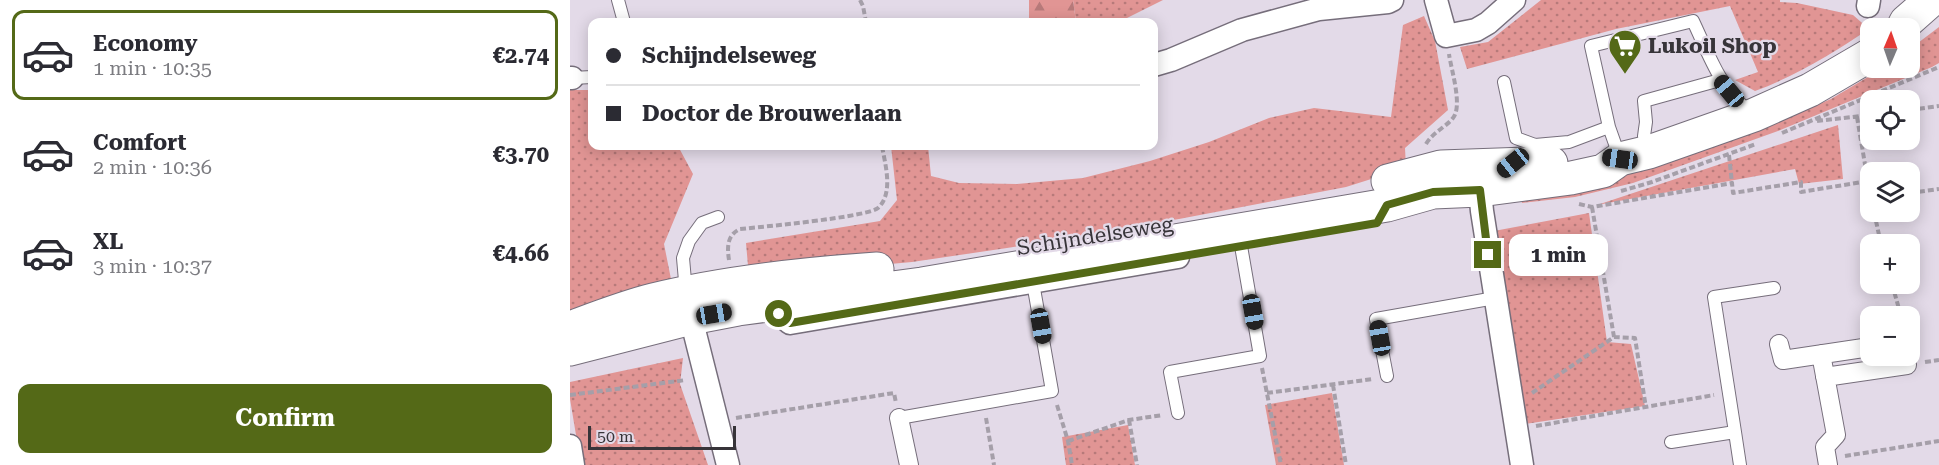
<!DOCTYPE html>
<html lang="en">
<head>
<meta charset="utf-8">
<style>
  :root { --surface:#fff; --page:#f2f2f3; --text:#2b2b33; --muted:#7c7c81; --line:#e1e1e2; --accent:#546917 }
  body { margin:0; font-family:"Roboto Serif",serif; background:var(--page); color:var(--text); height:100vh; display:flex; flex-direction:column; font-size:22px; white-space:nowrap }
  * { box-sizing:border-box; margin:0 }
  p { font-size:20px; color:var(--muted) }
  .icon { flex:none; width:33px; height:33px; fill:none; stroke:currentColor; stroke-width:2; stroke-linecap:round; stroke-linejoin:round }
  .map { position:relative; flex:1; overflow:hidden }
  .details { display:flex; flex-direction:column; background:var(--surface); width:570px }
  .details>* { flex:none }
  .hud { position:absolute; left:18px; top:18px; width:570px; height:132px; border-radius:12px; box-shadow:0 3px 15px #0003; display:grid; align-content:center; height:132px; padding:0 18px; background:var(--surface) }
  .needle { width:39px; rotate:2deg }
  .controls { position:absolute; left:1290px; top:18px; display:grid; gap:12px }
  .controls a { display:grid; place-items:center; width:60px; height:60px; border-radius:12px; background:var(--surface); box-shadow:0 3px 15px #0003; font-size:30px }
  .scale { position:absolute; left:18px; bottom:15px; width:148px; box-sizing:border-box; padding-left:6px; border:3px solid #373439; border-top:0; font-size:16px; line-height:21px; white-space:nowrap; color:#373439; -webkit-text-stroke:4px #e3dae8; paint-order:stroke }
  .end { position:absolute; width:27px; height:27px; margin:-14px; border:8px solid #546917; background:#fff; box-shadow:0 0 0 3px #fff }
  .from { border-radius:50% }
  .bubble { position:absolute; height:42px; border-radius:12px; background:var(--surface); box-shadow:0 3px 15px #0003; font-size:20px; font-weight:700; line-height:42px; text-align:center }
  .car { position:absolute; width:18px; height:36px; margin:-18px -9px; border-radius:8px; box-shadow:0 0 4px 2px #0007; background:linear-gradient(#222 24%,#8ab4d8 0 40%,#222 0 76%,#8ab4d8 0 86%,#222 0) }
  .hud b { display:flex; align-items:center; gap:21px; height:57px; font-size:22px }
  .hud b+b { border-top:2px solid var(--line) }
  .hud i { width:15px; height:15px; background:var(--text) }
  ul { padding:10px 0 0; list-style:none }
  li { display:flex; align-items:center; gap:18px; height:90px; margin:0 12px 9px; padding:0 6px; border:3px solid transparent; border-radius:12px }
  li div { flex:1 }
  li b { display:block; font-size:22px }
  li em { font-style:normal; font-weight:700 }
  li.on { border-color:var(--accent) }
  li>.icon { width:54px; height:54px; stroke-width:1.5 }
  .button { display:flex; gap:12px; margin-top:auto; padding:12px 18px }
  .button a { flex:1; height:69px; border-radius:12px; background:var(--accent); color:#fff; font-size:24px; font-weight:700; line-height:69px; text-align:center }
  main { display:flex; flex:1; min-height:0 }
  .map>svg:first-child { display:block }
  .green { fill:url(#green-dots) }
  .forest { fill:url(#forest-firs) }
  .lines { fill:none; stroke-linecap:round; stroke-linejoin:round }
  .service-casing { stroke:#766e7b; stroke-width:14 }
  .pedestrian-casing { stroke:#766e7b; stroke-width:20 }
  .minor-casing { stroke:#766e7b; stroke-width:25 }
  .secondary-casing { stroke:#766e7b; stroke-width:35 }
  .path { stroke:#a59fa9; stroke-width:4; stroke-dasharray:6 3; stroke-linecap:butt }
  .service { stroke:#fff; stroke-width:12 }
  .pedestrian { stroke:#fff; stroke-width:18 }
  .minor { stroke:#fff; stroke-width:22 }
  .secondary { stroke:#fff; stroke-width:33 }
  .route { stroke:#546917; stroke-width:8 }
  .labels { text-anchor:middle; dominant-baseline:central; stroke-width:4.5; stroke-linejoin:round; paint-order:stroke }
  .poi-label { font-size:21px; font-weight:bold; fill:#373439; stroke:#e3dae8; text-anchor:start }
  .street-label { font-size:21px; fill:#373439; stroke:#e3dae8 }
</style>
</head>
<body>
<main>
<section class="details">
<ul>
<li class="on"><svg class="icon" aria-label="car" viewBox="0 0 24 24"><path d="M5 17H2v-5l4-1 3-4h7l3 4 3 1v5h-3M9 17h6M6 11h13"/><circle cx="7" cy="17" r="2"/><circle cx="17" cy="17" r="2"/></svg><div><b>Economy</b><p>1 min · 10:35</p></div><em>€2.74</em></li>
<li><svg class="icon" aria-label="car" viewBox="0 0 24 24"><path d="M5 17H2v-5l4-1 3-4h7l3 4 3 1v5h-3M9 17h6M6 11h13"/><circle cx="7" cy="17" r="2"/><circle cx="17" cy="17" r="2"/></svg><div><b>Comfort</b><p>2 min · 10:36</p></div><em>€3.70</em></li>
<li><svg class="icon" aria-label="car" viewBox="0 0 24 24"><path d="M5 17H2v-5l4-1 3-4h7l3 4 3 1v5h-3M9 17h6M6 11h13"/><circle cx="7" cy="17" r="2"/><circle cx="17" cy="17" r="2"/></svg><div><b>XL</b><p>3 min · 10:37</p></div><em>€4.66</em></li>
</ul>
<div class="button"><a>Confirm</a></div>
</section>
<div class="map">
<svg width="1369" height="465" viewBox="0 0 1369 465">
  <defs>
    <pattern id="green-dots" width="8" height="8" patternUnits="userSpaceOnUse" patternTransform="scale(1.5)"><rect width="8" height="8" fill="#e19594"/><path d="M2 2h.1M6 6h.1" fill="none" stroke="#b77a7a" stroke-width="1.8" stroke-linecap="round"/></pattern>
    <pattern id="forest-firs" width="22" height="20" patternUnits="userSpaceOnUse" patternTransform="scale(1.5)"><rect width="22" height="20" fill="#e19594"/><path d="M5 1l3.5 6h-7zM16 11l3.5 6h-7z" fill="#b77a7a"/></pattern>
  </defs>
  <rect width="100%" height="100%" fill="#e3dae8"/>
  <path class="green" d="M503 0H593L549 22H506Z
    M971 0H1210V2L1227 3 1283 15 1299 29C1263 53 1226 76 1185 91L1165 80 1188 72 1160 6 1046 29 897 69 890 47 918 42Z
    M854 16 865 41 878 110 835 148 836 168 776 187 609 219 437 248 342 262 179 277 176 243 310 221 327 200 321 146H358L361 176 389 183 447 184 513 178 580 161 639 142 699 118 744 108 821 117 833 25Z
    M1369 27V63L1362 67 1208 131 1063 183 1005 197 952 203 950 195 1005 188 1061 173 1198 126 1261 99 1313 68H1340V49Z
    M0 90H22V146H108L123 174 94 244 101 279 89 296 0 322Z
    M1268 125 1273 179 1229 184 1225 169 1027 205Z
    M1019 213 1037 342 1061 344 1075 406 955 424 924 231Z
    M113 358 110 384 138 465H11L0 399V382Z
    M762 393 774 465H706L695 405Z
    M558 425 565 465H496L492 437Z"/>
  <path class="forest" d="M459 0H503L506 22H459Z"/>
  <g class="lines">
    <g class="service-casing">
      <path id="service" d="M48 0 54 22
        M2 78 22 77
        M934 82 946 138 965 145 999 142 1039 127
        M1079 152 1074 136 1076 122 1074 101 1150 80
        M1050 158 1039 127 1021 46 1123 21C1140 57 1149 86 1180 113
        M116 292 113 258 119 241 132 223 148 217
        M817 376 806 319 925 298
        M608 413 600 372 690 356 671 246
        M329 418 482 391 463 283
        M1165 432 1144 297 1204 288
        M1101 442 1165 432 1170 465"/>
    </g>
    <g class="pedestrian-casing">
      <path id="pedestrian" d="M1209 344 1213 360 1300 347
        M1251 354 1266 435 1255 447 1258 465
        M1255 377 1337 365
        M329 418 339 465"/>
    </g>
    <g class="minor-casing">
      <path id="minor" d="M866 0 876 36 906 30 918 23 944 0
        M1298 6 1299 0
        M584 65 601 60 672 30 749 9 818 2 822 0
        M0 78H2
        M910 190 912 211 952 465
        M199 305 220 323 608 257
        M121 318 158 465
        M0 446 3 465"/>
    </g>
    <g class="secondary-casing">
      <path id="secondary" d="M1333 28 1336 22 1361 0
        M818 181 871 167 981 163
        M0 328C27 318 55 307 83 300 156 282 232 274 307 269
        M0 349 121 318 168 309 352 284 817 205 863 192 910 190 1001 178 1033 171 1050 159 1079 152 1184 115 1240 90 1300 55"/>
    </g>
    <path class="path" d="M290 0 293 6 296 22
      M1340 110 1369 106
      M1287 117 1300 194
      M1247 121 1300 115
      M1212 133 1369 67
      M856 144C863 132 875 128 883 118 893 106 881 69 879 54
      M1159 155 1162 183
      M1051 191 1082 182 1186 144
      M1340 193 1369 189
      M1009 204 1022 207 1162 183 1163 193 1231 182V192L1298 181
      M1022 207 1044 337
      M1304 212 1311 244
      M159 260C157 247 157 235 170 229 191 227 298 217 308 208 324 193 315 164 312 146
      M1322 284 1331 316
      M1355 362 1369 360
      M692 368 711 465
      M763 385 776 465
      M697 393 803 379
      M962 393 1044 337 1065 338 1076 408
      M0 395 116 380
      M487 405 498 441 502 465
      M166 418 324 393 326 403
      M416 418 424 465
      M559 420 567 465
      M966 426 1144 395
      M498 441 559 420 593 415
      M1275 456 1369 441"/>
    <use href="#service" class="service"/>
    <use href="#pedestrian" class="pedestrian"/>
    <use href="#minor" class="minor"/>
    <use href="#secondary" class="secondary"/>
  </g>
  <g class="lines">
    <path class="route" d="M209 314 220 323 807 223 817 205 863 192 910 190 918 255"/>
  </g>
  <defs>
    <g id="supermarket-pin" transform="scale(1.725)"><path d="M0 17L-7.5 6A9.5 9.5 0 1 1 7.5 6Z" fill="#546917" stroke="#e3dae8"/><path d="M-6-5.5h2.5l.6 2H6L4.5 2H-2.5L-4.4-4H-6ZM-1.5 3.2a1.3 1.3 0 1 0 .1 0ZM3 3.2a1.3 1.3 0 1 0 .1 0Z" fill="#fff"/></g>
  </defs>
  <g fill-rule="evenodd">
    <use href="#supermarket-pin" x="1055" y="46"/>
  </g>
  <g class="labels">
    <g class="poi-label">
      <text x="1078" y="46">Lukoil Shop</text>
    </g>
    <g class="street-label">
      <text transform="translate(525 236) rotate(-9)">Schijndelseweg</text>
    </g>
  </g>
</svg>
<div class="controls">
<a><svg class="needle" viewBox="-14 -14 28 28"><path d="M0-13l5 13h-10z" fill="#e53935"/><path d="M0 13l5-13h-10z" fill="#7c7c81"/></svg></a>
<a><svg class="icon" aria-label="locate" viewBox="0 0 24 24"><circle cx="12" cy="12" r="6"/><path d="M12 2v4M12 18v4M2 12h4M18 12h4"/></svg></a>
<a><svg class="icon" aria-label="layers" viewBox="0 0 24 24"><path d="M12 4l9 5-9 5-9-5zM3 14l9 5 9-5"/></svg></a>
<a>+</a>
<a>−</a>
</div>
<div class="scale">50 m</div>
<i class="end from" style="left:209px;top:314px"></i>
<i class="end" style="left:918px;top:255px"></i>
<div class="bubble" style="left:939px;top:234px;width:99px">1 min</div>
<i class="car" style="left:1159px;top:91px;rotate:320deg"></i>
<i class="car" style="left:1050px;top:159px;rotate:278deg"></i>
<i class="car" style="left:943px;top:163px;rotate:231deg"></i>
<i class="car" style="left:683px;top:312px;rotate:170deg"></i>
<i class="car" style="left:144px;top:314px;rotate:80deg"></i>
<i class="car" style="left:471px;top:326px;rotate:170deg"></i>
<i class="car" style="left:810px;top:338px;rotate:350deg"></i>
<div class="hud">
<b><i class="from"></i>Schijndelseweg</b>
<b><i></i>Doctor de Brouwerlaan</b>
</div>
</div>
</main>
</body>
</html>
